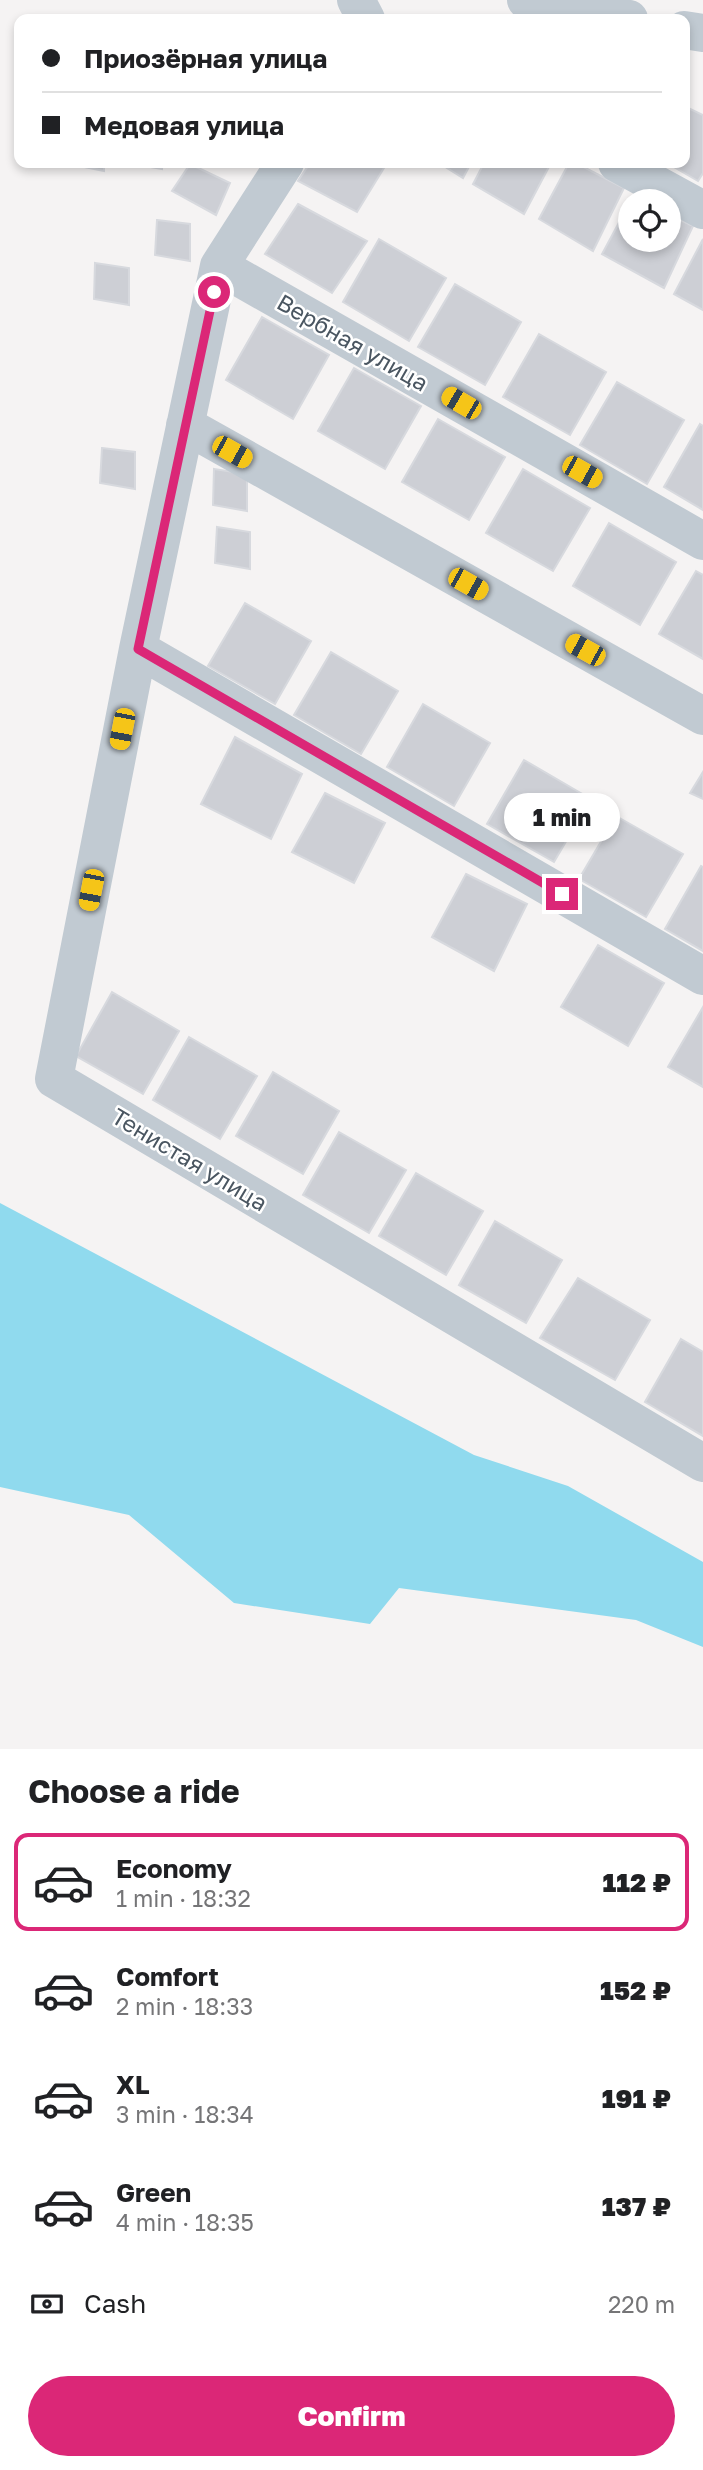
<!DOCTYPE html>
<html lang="en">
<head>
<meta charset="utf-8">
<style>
  :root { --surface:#fff; --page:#f6f6f6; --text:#202124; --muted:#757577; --line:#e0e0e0; --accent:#db2777 }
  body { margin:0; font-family:"Golos Text",sans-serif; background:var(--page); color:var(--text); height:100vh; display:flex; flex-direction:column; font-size:26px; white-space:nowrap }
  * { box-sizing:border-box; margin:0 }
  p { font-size:23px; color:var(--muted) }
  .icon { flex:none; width:38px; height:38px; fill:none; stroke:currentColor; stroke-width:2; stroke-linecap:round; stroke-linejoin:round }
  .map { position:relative; height:1749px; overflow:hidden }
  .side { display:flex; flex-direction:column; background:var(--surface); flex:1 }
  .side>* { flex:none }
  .top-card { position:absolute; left:14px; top:14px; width:676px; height:154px; border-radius:14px; box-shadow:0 4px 10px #0003; display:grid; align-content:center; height:154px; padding:0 28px; background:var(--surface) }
  .fabs { position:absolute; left:618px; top:189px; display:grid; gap:14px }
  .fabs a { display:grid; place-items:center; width:63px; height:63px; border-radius:50%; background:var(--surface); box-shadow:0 4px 10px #0003; font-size:35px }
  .end { position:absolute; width:32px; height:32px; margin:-16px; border:9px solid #db2777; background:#fff; box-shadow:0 0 0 4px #fff }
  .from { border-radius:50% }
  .bubble { position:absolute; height:49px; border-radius:24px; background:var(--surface); box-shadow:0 4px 10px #0003; font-size:23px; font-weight:800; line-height:49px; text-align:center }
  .car { position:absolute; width:21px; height:42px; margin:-21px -10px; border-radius:9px; box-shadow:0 0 5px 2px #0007; background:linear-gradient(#f5c518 24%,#345 0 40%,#f5c518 0 76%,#345 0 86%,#f5c518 0) }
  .top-card b { display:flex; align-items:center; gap:24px; height:66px; font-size:26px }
  .top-card b+b { border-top:2px solid var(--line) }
  .top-card i { width:18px; height:18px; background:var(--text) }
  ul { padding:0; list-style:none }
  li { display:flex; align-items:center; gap:21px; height:98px; margin:0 14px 10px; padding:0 14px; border:4px solid transparent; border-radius:14px }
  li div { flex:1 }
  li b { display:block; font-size:26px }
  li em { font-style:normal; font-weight:800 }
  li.selected { border-color:var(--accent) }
  li>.icon { width:63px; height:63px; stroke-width:1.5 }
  h2 { padding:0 28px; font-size:32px; line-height:84px }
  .pay { display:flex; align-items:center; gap:18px; height:77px; padding:0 28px; font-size:26px }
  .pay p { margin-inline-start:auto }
  .button { display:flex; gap:14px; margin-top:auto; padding:14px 28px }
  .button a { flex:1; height:80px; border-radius:42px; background:var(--accent); color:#fff; font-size:28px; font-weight:800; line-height:80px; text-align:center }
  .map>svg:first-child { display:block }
  .water { fill:#90daee }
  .building { fill:#cdcfd5; stroke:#d7d9de; stroke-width:2 }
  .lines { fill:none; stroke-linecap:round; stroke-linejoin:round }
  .minor { stroke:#c1cad2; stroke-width:38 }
  .route { stroke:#db2777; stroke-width:9 }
  .labels { text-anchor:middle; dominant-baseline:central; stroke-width:5; stroke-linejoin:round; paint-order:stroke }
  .street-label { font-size:23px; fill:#4a5661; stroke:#fff }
</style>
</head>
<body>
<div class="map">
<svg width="703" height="1749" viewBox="0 0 703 1749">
  <rect width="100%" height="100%" fill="#f5f3f3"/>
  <path class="water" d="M0 1203 474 1455 568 1486 703 1562V1647L636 1620 399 1588 370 1624 234 1603 129 1515 0 1487Z"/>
  <path class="building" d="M684 106 703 115V173L698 181 667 163H684Z
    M69 163H104V171L69 164Z
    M128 163H162V169Z
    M310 163H387L357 212 298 181Z
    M439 163H471L463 178Z
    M484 163H551L524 214 473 184Z
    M569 163H576L624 188 593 251 539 219Z
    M190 164 230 183 216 215 172 191Z
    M630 202V240H668V214L693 226 664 288 602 254Z
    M298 204 367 241 332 293 265 254Z
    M157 220 190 224V261L155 255Z
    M379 239 446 278 409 341 343 302Z
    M703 239V310L674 294Z
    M95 263 129 268V305L94 299Z
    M455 284 521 322 485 385 418 347Z
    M262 317 329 355 293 419 226 380Z
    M539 334 606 372 570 435 503 397Z
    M354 368 421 406 385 469 318 431Z
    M617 382 684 420 647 484 580 445Z
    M438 419 505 457 469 520 402 482Z
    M700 424 703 426V510L664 487Z
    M102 448 135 452V489L100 483Z
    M214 469 247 474V511L213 505Z
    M523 469 590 508 553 571 486 533Z
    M609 523 676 562 640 625 573 586Z
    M217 527 250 532V569L215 563Z
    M696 571 703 575V659L659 634Z
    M245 603 311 641 275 704 208 666Z
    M331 652 398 691 361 754 294 715Z
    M423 704 490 743 454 806 387 767Z
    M235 737 302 774 271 839 201 804Z
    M524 760 591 799 554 862 487 824Z
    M703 772V799L690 793Z
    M325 793 385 823 354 883 292 852Z
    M616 816 683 854 646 917 579 879Z
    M701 866 703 867V951L665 929Z
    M466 874 527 904 494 971 432 937Z
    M598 945 664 983 628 1046 561 1007Z
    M112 992 179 1031 143 1094 76 1056Z
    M703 1007V1087L668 1067Z
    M189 1037 257 1076 220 1139 153 1100Z
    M273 1072 339 1111 303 1174 236 1136Z
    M339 1132 406 1170 369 1233 303 1195Z
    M416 1173 483 1211 446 1275 379 1236Z
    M495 1221 562 1260 526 1323 459 1285Z
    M578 1278 650 1320 615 1380 540 1338Z
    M681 1339 703 1352V1436L645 1402Z"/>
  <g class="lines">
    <path class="minor" d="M356 0 366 19
      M526 0 629 19
      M684 30 703 33
      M285 163 219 266 703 541
      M617 163 703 210
      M219 266 138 649 54 1079 703 1463
      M185 425 703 716
      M138 649 703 976"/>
  </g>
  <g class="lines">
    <path class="route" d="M214 292 138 649 562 894"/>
  </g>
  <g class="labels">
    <g class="street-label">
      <text transform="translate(353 342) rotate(30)">Вербная улица</text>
      <text transform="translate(190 1159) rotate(31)">Тенистая улица</text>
    </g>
  </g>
</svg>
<div class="fabs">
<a><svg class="icon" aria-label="locate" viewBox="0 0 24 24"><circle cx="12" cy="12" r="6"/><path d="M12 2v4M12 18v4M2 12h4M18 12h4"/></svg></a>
</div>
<i class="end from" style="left:214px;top:292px"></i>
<i class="end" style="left:562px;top:894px"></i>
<div class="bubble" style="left:504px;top:793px;width:116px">1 min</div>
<i class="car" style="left:461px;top:403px;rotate:300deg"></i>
<i class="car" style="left:232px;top:452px;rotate:119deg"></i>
<i class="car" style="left:582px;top:472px;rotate:119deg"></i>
<i class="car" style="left:468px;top:584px;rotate:119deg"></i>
<i class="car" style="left:585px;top:650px;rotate:299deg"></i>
<i class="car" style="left:122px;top:729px;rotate:191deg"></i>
<i class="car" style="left:91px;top:890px;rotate:191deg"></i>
<div class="top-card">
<b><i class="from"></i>Приозёрная улица</b>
<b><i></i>Медовая улица</b>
</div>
</div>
<section class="side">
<h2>Choose a ride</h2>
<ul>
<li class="selected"><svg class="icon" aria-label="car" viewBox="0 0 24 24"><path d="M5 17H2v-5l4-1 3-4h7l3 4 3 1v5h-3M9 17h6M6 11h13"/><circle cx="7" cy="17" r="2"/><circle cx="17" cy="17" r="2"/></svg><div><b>Economy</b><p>1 min · 18:32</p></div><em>112 ₽</em></li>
<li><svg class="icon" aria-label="car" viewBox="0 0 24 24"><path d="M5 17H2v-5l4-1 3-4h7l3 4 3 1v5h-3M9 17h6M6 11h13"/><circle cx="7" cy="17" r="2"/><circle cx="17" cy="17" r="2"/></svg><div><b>Comfort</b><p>2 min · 18:33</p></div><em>152 ₽</em></li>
<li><svg class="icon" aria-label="car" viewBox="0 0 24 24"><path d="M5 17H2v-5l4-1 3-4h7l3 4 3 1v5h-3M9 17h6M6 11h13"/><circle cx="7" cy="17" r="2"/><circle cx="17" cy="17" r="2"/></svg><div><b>XL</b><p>3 min · 18:34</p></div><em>191 ₽</em></li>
<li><svg class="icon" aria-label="car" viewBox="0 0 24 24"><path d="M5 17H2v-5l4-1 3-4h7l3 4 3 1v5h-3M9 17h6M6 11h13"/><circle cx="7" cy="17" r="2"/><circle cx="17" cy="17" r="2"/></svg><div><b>Green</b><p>4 min · 18:35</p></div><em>137 ₽</em></li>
</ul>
<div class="pay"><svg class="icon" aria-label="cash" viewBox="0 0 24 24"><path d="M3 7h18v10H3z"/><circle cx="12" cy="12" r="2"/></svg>Cash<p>220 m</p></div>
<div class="button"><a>Confirm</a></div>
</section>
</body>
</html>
